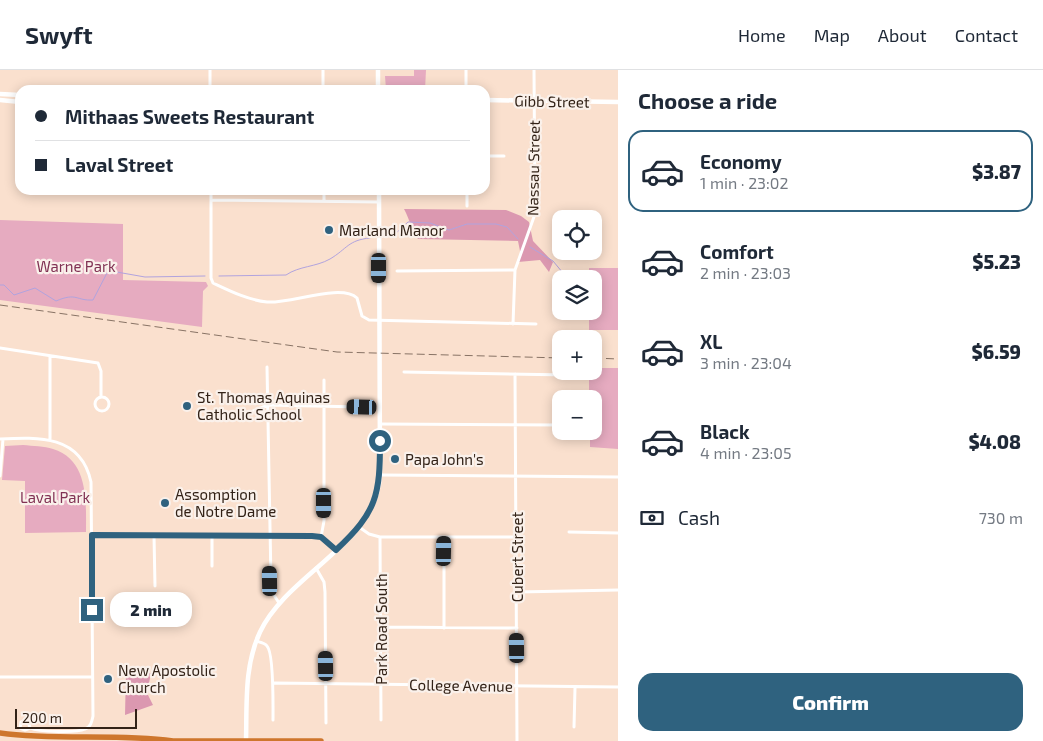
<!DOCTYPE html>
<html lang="en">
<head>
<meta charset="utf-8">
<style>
  :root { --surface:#fff; --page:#f6f6f7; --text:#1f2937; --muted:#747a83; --line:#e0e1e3; --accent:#2f627f }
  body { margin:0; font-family:"Exo 2",sans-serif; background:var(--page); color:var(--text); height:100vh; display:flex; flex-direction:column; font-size:19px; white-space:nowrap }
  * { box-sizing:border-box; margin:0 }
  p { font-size:16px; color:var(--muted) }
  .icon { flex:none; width:28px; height:28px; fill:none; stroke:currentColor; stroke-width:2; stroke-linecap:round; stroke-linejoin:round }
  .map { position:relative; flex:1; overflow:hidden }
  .details { display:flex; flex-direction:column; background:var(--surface); width:425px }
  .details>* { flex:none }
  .top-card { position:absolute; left:15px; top:15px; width:475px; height:110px; border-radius:15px; box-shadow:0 2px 12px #0003; display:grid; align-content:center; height:110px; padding:0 20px; background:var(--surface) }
  .fabs { position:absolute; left:552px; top:140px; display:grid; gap:10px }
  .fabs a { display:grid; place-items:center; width:50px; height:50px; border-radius:10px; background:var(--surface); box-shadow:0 2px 12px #0003; font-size:25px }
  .scale { position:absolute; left:15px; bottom:12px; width:122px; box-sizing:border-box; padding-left:5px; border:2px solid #322217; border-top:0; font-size:14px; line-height:18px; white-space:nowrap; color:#322217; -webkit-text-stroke:4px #faf1eb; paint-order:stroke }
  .end { position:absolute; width:22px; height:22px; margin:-11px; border:6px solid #2f627f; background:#fff; box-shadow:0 0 0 2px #fff }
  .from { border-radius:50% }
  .bubble { position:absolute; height:35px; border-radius:15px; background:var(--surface); box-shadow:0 2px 12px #0003; font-size:16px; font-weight:800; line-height:35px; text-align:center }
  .car { position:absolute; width:15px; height:30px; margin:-15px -8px; border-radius:6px; box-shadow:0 0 4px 1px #0007; background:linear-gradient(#222 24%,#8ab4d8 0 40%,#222 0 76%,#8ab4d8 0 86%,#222 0) }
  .top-card b { display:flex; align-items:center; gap:18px; height:48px; font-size:19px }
  .top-card b+b { border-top:1px solid var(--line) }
  .top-card i { width:12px; height:12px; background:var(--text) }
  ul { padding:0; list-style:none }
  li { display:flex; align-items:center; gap:15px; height:82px; margin:0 10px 8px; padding:0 10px; border:2px solid transparent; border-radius:15px }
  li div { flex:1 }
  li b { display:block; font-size:19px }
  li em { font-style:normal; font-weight:800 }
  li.active { border-color:var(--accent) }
  li>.icon { width:45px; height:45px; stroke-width:1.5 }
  h2 { padding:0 20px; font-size:22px; line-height:60px }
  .pay { display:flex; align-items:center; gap:12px; height:55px; padding:0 20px; font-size:19px }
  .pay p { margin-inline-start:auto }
  .primary-button { display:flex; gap:10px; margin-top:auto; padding:10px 20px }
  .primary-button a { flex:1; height:58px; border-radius:15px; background:var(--accent); color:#fff; font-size:20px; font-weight:800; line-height:58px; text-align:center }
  header { display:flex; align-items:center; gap:30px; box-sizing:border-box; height:70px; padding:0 25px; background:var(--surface); border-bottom:1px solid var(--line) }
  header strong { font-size:24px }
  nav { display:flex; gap:28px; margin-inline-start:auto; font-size:18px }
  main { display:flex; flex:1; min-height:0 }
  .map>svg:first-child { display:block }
  .green { fill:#e6abc0 }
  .forest { fill:#db98b0 }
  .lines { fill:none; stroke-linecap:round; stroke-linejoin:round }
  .stream { stroke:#b1a3de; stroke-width:1 }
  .minor { stroke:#fff; stroke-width:3 }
  .secondary { stroke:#fff; stroke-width:4.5 }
  .motorway { stroke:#ce762d; stroke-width:5.5 }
  .rail { stroke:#887365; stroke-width:1; stroke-dasharray:8 4; stroke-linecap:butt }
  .route { stroke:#2f627f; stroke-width:6 }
  .poi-dot { fill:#2f627f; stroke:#faf1eb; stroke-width:2 }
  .labels { text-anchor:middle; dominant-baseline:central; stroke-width:4.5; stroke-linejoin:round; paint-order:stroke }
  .street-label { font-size:15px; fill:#322217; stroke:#faf1eb }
  .poi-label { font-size:15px; fill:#322217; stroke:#faf1eb; text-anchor:start }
  .park-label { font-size:15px; fill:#813254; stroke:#faf1eb }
</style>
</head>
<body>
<header>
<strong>Swyft</strong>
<nav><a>Home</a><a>Map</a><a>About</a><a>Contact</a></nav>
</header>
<main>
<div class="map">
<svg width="618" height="671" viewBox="0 0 618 671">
  <rect width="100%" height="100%" fill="#fae0ce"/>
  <path class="green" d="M414 0H426L425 20 386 19 385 6H414Z
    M0 150 123 154V210L206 212 208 216 203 221 202 257 0 230Z
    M589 198H618V260H589V241H594V209H589Z
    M594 298H618V379L590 377V361H594V329H589V301H594Z
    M23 375C33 376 44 376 53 379 89 390 86 432 86 462L25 463V411L2 410 5 376Z"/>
  <path class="forest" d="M404 139 506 140 521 146 529 152 533 171 553 192 549 202 540 190 518 192 521 186 518 171 418 169C411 159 410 150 404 139Z
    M126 601 151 603 147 623 153 635 125 645Z"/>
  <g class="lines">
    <path class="stream" d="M388 166 394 165 408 152 430 153 449 160 467 154H496L507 157 518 169
      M530 177 553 191 568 209
      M219 206 286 205C299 196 316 197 330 189 347 179 348 170 370 168
      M0 215H4L14 225 35 218 56 231C77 222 76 231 93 230L107 203 111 201 145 207 205 206"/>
    <path class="minor" d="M210 0V20
      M323 0V20
      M466 0V20
      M485 86H504
      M211 120V208L213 213C230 221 248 230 267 232 290 234 341 213 357 228L362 246 369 250 536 254
      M467 120V136
      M211 130 379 132
      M324 131V120
      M397 201 515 200
      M513 254 515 200 535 144 534 0
      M0 278 98 293 101 301V327
      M50 286V370
      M267 297 271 511 272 522 279 533
      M404 302 568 305
      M515 304 517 671
      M95 334a7 7 0 1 1 14 0a7 7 0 1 1-14 0Z
      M243 345 268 335 361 337
      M380 354 561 355
      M0 369C39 367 81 365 91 412L93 646C92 651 91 657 85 659 77 663 39 662 30 658L25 660 20 658 21 652 28 651 30 658
      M380 405 618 407
      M0 406 3 369
      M359 457 369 464 380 467H517
      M569 462 618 463
      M92 465 312 466 321 467 336 480
      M154 466 155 516
      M212 466V496
      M321 467 324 451V310
      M380 467 381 650
      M444 468V558
      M316 498 324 512 325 522 326 653
      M518 522 618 520
      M381 557 517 558
      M256 571C259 572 265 573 267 576 274 583 273 638 273 650
      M0 607H92
      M274 613 618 617
      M574 657 575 618"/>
    <path class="secondary" d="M378 20V0
      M0 24 20 25
      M0 30 20 32
      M485 30 618 32
      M246 671C247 634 244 596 260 562 288 503 376 474 380 405L379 120"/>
    <path class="motorway" d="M0 663C57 671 116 663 173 671
      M171 671H321"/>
    <path class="rail" d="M0 235 337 282 561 288
      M594 288 618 289"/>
  </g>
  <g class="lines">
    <path class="route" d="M92 540V465L312 466 321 467 336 480C377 442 380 425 380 371"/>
  </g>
  <g class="poi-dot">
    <circle cx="329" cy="160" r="5"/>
    <circle cx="187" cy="336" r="5"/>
    <circle cx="395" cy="389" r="5"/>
    <circle cx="165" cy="433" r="5"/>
    <circle cx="108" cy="609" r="5"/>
  </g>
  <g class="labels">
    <g class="street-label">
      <text transform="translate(552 31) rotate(1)">Gibb Street</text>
      <text transform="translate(533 98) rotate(-89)">Nassau Street</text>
      <text transform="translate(517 487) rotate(-90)">Cubert Street</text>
      <text transform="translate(381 559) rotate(-90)">Park Road South</text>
      <text transform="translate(461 615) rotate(1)">College Avenue</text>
    </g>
    <g class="poi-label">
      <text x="339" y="160">Marland Manor</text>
      <text x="197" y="327">St. Thomas Aquinas<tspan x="197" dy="17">Catholic School</tspan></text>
      <text x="405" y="389">Papa John's</text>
      <text x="175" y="424">Assomption<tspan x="175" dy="17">de Notre Dame</tspan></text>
      <text x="118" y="600">New Apostolic<tspan x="118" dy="17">Church</tspan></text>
    </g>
    <g class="park-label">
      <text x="76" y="196">Warne Park</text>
      <text x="55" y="427">Laval Park</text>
    </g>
  </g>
</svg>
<div class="fabs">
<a><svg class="icon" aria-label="locate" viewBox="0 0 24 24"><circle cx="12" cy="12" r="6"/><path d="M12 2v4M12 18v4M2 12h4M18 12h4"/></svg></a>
<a><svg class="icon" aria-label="layers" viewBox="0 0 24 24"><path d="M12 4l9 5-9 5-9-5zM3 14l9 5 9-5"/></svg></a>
<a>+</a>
<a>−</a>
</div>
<div class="scale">200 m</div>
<i class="end from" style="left:380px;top:371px"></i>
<i class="end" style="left:92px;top:540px"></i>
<div class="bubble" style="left:110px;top:522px;width:82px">2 min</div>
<i class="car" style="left:379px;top:198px;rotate:180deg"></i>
<i class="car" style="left:362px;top:337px;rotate:272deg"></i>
<i class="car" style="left:324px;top:433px;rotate:180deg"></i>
<i class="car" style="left:444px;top:481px;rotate:1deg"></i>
<i class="car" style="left:270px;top:511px;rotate:359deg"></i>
<i class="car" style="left:517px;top:578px;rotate:359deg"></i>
<i class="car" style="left:326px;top:596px;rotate:359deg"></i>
<div class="top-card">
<b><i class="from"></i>Mithaas Sweets Restaurant</b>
<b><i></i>Laval Street</b>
</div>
</div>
<section class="details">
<h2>Choose a ride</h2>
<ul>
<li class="active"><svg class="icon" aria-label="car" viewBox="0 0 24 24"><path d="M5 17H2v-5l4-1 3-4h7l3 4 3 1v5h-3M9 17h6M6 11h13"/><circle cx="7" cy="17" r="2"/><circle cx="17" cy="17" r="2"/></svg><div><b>Economy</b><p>1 min · 23:02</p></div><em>$3.87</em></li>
<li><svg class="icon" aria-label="car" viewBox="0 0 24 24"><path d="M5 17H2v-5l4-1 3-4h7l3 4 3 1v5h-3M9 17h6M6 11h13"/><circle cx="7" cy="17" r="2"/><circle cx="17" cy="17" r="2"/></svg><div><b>Comfort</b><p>2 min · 23:03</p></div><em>$5.23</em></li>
<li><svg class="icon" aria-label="car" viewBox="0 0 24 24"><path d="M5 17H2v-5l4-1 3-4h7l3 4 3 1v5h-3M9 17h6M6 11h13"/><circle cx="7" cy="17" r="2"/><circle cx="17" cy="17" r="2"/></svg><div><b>XL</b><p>3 min · 23:04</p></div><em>$6.59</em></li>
<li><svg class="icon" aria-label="car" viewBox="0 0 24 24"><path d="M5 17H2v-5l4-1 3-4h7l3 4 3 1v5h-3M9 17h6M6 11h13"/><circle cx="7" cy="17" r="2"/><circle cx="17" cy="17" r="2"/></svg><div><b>Black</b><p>4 min · 23:05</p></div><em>$4.08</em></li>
</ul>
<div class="pay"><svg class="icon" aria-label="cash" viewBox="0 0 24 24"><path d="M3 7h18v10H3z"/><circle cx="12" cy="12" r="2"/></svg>Cash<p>730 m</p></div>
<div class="primary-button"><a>Confirm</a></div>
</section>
</main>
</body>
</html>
